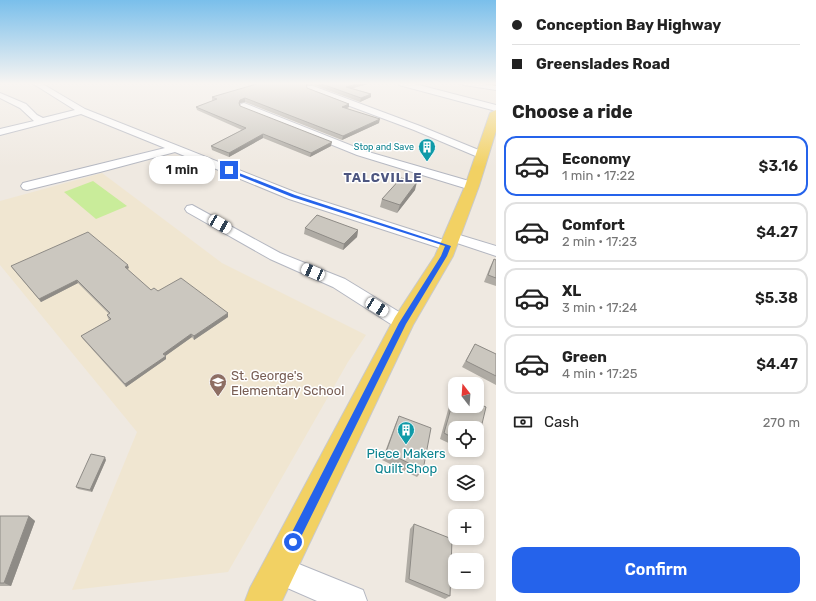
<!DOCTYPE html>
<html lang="en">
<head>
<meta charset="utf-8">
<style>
  :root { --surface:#fff; --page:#f2f2f2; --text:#222; --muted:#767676; --line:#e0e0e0; --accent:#2563eb }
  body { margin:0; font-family:Rubik,sans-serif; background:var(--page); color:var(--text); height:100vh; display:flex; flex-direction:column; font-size:15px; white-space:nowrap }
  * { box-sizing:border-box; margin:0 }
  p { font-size:13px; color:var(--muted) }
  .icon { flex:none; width:22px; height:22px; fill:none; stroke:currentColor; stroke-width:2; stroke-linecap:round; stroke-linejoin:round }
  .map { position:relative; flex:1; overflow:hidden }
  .sheet { display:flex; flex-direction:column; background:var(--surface); width:320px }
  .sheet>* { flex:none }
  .banner { display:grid; align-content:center; height:88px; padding:0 16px; background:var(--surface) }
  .needle { width:26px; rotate:343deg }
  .buttons { position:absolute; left:448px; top:377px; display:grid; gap:8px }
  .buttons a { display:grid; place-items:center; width:36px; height:36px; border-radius:8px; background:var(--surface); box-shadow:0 2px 6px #0003; font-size:20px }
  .end { position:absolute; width:18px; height:18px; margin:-9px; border:5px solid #2563eb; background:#fff; box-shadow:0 0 0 2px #fff }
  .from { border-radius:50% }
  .bubble { position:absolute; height:28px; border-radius:12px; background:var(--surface); box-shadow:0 2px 6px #0003; font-size:13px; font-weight:600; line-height:28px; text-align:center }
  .car { position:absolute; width:12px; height:24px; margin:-12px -6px; border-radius:5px; box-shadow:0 0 3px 1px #0007; background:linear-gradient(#fff 24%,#345 0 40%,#fff 0 76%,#345 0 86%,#fff 0) }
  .banner b { display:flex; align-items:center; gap:14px; height:38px; font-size:15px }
  .banner b+b { border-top:1px solid var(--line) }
  .banner i { width:10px; height:10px; background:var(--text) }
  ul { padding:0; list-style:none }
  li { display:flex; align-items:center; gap:12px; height:60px; margin:0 8px 6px; padding:0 8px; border:2px solid var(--line); border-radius:12px }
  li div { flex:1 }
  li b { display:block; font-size:15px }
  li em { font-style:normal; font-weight:600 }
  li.selected { border-color:var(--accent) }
  li>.icon { width:36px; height:36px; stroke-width:1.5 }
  h2 { padding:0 16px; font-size:18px; line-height:48px }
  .pay { display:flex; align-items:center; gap:10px; height:44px; padding:0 16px; font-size:15px }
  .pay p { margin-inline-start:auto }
  .primary-button { display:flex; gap:8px; margin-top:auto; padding:8px 16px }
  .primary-button a { flex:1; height:46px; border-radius:12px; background:var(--accent); color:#fff; font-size:16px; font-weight:600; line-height:46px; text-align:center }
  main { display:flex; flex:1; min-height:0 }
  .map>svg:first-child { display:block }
  .education { fill:#f0e6d1 }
  .pitch { fill:#c9ec9a }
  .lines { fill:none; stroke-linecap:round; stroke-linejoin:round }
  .minor-casing { stroke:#b4b7c1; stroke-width:2 }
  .major-casing { stroke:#c9c9c9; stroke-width:2 }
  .minor { fill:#fff; fill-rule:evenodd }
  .major { fill:#f2d163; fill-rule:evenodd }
  .wall { fill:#afaba4 }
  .shaded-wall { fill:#8e8b86 }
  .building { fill:#cbc7bf; stroke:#8e8b86 }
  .route { fill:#2563eb }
  .labels { text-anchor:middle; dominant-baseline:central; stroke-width:3; stroke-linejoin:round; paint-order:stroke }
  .far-culture-label { font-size:9px; fill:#0d838f; stroke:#fff; text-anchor:end }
  .far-district-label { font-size:13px; font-weight:bold; letter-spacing:1px; fill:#4d5680; stroke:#fff }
  .near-education-label { font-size:13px; fill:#785e54; stroke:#fff; text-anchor:start }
  .near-culture-label { font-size:13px; fill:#0d838f; stroke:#fff }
</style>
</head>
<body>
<main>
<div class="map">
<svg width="496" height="601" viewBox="0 0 496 601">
  <rect width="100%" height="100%" fill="#efe9e1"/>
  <path class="education" d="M102 173 222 263 366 335 348 362 228 572 72 590 137 432 0 265V201Z"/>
  <path class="pitch" d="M93 181 127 206 96 219 64 192Z"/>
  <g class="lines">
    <g class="minor-casing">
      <path id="minor" d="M32 83H41L85 109 297 193 453 243 455 246 453 249 448 250 443 249 289 199 175 152 100 172 27 190 23 189 21 186 23 183 165 148 81 114 0 135V129L34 121 20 108 0 98V93L26 104 37 115 43 118 75 110Z
        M398 83H411L496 105V111L399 85Z
        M460 83H479L496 86V90L464 85Z
        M307 86H313L420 126 486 153 487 155 486 157H478L414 130 307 90Z
        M244 103 365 151 476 183 478 186 476 189H468L357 155 241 108 240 106 241 104Z
        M192 205 280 253 345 279 409 318 412 323 409 328 403 330 397 328 333 287 270 259 187 212 185 209 187 206Z
        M453 233 496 246V256L448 240 446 237 448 234Z
        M279 556 363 590 367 601H317L269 580 265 570 269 560Z"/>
    </g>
    <g class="major-casing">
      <path id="major" d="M496 110V131L479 186 453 256 413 325 282 601H245L250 588 395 317 435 256 465 186 490 113Z"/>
    </g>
    <use href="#minor" class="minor"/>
    <use href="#major" class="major"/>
  </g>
  <path class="wall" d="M260 83H372L352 88 371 94V97L360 102 314 85H307V88L349 104V107L347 108 379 123 342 140 245 102 240 103 239 104 240 106 331 146 310 157 263 138 229 157 212 150 211 146 242 130 197 110 196 107 212 101V97Z
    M415 190 397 213 380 207 382 199Z
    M305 228 358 230 357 237 343 250 304 234Z
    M494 259 496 260V286L484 282 490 267Z
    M11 266 129 268 127 269 151 290 158 291 228 317 194 340 192 337 165 356 166 359 126 387 83 339 81 336 109 320 108 318 107 315 109 314 78 283 41 302 13 269Z
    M475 344 496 354V385L462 367Z
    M455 394V446L440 439 451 399Z
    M399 416 423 470 417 477 382 460 395 425Z
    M463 450H475L471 454Z
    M106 460 92 492 78 489 76 487Z
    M0 516H29L35 521 11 586H0Z
    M414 524 450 596 445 599 405 582 410 529Z"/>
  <path class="shaded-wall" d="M360 83H372L346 90V87Z
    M371 94V97L360 102 361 98Z
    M245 98V102L240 103 239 107V103L240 100Z
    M349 104V107L342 110V107Z
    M380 119 379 123 342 140 343 136Z
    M263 134V138L229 157V153Z
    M332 142 331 146 310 157 311 153Z
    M417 182 415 190 397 213 400 205Z
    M358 230 357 237 343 250 344 244Z
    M128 265 129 268 125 270V267Z
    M77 280 78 283 41 302 39 299Z
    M228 313V317L194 340V336Z
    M191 334 192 337 164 357 163 354Z
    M166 356V359L126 387 125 384Z
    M105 457 106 460 92 492 90 490Z
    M29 516 35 521 11 586 4 583Z"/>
  <path class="building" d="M260 83H306L307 88 349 104 342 107 380 119 343 136 245 98 240 100 239 103 240 106 332 142 311 153 263 134 229 153 211 146 246 128 196 107 217 99 212 97Z
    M319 83H360L346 87 371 94 361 98Z
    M401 178 417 182 400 205 382 199Z
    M317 215 358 230 344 244 305 228Z
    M88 232 128 265 125 267 151 290 154 288 158 291 181 278 228 313 194 336 191 334 163 354 166 356 125 384 81 336 111 319 107 315 110 313 77 280 39 299 11 266Z
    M494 259 496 260V278L488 275Z
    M475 344 496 354V376L466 361Z
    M455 394V406H477V403L486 407 477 445V428H455V439L444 433Z
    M399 416 431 428 423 470 386 452Z
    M91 454 105 457 90 490 76 487Z
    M0 516H29L4 583H0Z
    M414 524 452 539 450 596 409 579Z"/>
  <linearGradient id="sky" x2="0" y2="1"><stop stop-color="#7abfeb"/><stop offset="0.5" stop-color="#f8f5f2"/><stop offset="1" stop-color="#f8f5f2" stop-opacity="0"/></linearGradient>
  <rect width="496" height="167" fill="url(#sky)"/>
  <path class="route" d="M229 169 295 195 451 246 447 256 406 324 297 545 293 547 289 545 288 542 289 538 399 323 441 256 445 246 292 197 227 171Z"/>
  <defs>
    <g id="building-pin" transform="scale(0.9)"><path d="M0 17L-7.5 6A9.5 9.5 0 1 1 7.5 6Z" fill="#0f9aa8" stroke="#fff"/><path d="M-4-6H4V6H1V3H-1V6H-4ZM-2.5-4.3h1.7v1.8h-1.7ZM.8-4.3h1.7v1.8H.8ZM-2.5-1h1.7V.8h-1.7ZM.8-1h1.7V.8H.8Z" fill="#fff"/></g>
    <g id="school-pin" transform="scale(0.9)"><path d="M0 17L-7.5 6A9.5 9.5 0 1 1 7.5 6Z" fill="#8d6e63" stroke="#fff"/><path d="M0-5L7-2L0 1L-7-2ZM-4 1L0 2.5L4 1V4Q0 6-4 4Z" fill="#fff"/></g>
  </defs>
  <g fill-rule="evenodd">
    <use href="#building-pin" x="427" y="147"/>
    <use href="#school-pin" x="218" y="382"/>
    <use href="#building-pin" x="406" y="430"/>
  </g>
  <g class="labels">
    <g class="far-culture-label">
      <text x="414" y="147">Stop and Save</text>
    </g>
    <g class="far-district-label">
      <text x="383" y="177">TALCVILLE</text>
    </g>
    <g class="near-education-label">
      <text x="231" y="375">St. George's<tspan x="231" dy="15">Elementary School</tspan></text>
    </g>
    <g class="near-culture-label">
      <text x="406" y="453">Piece Makers<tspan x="406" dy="15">Quilt Shop</tspan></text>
    </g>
  </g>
</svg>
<div class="buttons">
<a><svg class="needle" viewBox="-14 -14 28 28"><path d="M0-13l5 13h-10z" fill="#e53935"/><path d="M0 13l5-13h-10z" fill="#767676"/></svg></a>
<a><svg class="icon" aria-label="locate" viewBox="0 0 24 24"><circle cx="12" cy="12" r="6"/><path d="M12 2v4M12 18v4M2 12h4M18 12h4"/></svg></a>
<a><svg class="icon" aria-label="layers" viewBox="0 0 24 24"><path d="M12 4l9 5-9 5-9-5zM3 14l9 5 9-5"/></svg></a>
<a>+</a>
<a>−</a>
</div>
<i class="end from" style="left:293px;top:542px"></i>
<i class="end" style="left:229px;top:170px"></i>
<div class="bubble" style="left:149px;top:156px;width:66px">1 min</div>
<i class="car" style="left:220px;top:224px;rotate:120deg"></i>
<i class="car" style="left:313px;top:272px;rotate:293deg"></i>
<i class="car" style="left:377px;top:307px;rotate:122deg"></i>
</div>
<section class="sheet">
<div class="banner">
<b><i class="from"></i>Conception Bay Highway</b>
<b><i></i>Greenslades Road</b>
</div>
<h2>Choose a ride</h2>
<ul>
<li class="selected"><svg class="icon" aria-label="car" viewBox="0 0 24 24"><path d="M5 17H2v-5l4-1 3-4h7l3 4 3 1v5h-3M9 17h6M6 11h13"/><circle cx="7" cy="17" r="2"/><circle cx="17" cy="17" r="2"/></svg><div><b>Economy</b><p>1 min · 17:22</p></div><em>$3.16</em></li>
<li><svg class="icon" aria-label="car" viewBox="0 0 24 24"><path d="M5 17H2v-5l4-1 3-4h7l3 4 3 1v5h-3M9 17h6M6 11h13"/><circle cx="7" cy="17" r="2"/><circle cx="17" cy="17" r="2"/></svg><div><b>Comfort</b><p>2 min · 17:23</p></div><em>$4.27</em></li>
<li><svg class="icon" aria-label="car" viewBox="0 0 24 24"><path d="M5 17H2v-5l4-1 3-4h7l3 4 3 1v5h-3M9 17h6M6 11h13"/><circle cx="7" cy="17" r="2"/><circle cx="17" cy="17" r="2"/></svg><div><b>XL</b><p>3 min · 17:24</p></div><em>$5.38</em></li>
<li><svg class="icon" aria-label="car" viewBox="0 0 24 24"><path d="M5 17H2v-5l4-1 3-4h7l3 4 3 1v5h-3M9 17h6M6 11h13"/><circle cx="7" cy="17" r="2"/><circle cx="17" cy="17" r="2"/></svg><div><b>Green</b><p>4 min · 17:25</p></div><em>$4.47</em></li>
</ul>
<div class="pay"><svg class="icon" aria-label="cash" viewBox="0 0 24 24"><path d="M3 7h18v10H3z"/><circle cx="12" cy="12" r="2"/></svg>Cash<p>270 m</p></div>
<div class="primary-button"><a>Confirm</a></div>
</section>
</main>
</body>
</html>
